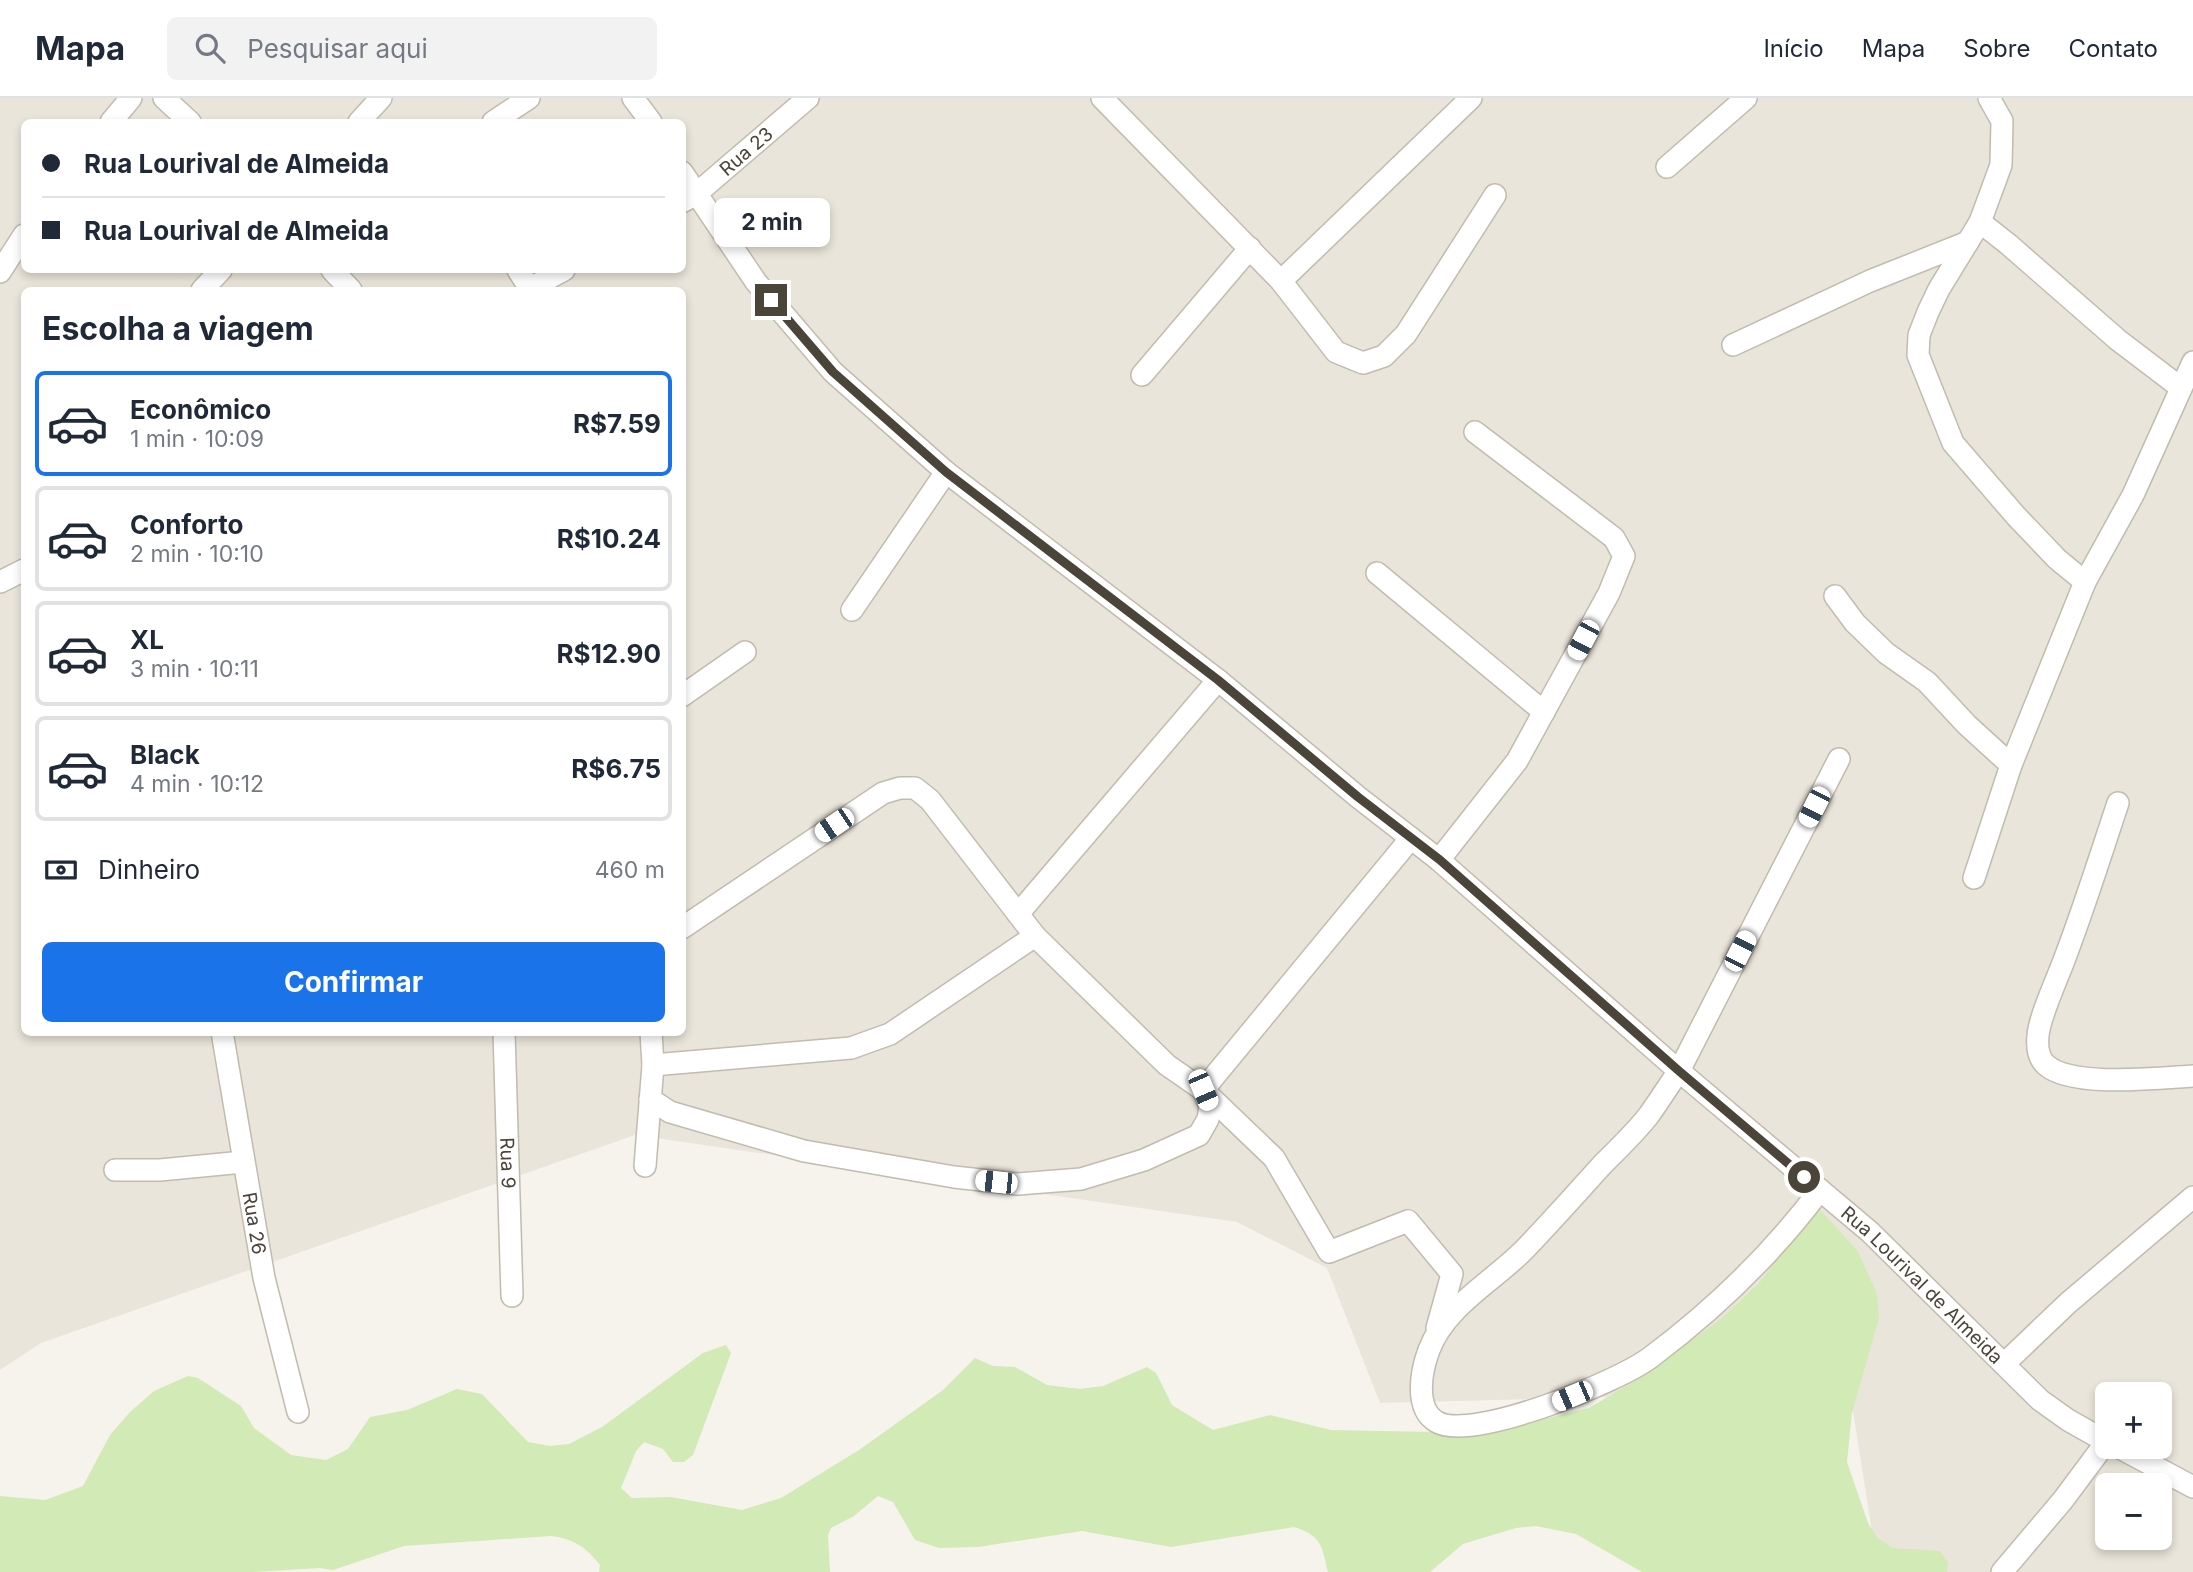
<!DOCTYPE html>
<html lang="pt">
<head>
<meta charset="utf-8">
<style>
  :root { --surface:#fff; --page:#f2f2f3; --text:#1f2937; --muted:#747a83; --line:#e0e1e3; --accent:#1a73e8 }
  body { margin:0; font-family:Inter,sans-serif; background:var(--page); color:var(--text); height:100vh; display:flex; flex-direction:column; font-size:26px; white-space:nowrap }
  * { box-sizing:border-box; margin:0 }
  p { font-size:23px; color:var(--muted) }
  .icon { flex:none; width:38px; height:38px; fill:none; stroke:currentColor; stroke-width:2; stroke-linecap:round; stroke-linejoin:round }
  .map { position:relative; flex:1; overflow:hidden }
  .sheet { position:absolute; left:21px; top:189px; width:665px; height:749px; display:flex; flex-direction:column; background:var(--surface); border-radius:10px; box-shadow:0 4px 10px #0003 }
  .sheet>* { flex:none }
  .hud { position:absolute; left:21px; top:21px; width:665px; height:154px; border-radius:10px; box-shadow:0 4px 10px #0003; display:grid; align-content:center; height:154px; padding:0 21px; background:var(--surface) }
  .fabs { position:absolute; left:2095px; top:1284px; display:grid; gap:14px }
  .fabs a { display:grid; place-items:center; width:77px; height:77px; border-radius:10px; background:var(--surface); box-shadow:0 4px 10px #0003; font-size:35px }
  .end { position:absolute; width:32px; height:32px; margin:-16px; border:9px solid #4b4439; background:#fff; box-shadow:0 0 0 4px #fff }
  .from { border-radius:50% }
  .bubble { position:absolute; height:49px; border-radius:10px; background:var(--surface); box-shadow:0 4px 10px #0003; font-size:23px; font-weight:700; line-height:49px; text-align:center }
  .car { position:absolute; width:21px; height:42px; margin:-21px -10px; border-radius:9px; box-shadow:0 0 5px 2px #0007; background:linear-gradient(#fff 24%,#345 0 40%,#fff 0 76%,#345 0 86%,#fff 0) }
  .hud b { display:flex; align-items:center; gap:24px; height:66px; font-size:26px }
  .hud b+b { border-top:2px solid var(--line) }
  .hud i { width:18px; height:18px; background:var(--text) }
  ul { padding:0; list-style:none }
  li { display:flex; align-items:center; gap:21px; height:105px; margin:0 14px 10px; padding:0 7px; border:4px solid var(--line); border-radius:10px }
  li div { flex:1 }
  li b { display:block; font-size:26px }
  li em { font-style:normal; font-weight:700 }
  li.selected { border-color:var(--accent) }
  li>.icon { width:63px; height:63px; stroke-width:1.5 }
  h2 { padding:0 21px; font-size:32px; line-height:84px }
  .pay { display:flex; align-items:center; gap:18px; height:77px; padding:0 21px; font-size:26px }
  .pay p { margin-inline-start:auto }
  .action { display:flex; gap:14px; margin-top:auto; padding:14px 21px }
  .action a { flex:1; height:80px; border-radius:10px; background:var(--accent); color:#fff; font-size:28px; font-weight:700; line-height:80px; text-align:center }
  header { display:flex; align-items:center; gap:42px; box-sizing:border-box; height:98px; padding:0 35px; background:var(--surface); border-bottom:2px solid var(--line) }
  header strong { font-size:33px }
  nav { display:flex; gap:38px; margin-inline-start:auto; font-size:24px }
  .search { width:490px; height:63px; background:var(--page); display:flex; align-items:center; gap:18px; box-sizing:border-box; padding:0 24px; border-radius:10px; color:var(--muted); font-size:26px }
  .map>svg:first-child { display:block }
  .residential { fill:#eae5da; fill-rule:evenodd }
  .green { fill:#d2eab5 }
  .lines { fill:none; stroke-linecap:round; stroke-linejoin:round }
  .minor-casing { stroke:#c2bbae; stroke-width:24 }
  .minor { stroke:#fff; stroke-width:21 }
  .route { stroke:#4b4439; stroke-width:9 }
  .labels { text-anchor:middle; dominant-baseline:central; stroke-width:6; stroke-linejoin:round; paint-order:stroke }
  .street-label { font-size:19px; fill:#4b4439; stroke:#fff }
</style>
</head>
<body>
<header>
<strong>Mapa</strong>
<div class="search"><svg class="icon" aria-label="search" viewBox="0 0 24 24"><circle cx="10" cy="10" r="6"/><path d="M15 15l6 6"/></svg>Pesquisar aqui</div>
<nav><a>Início</a><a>Mapa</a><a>Sobre</a><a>Contato</a></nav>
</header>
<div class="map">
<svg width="2193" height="1474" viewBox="0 0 2193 1474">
  <rect width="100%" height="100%" fill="#f6f3ec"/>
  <path class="residential" d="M0 0H2193V1474H1890L1875 1452 1825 1137 1649 1298 1380 1305 1327 1170 1237 1124 635 1037 41 1245 0 1272ZM24 24H682V172H24ZM24 192H682V934H24ZM2107 1297H2160V1349H2107ZM2107 1388H2160V1440H2107Z"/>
  <path class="green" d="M1810 1101 1857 1152 1877 1196 1879 1220 1852 1315 1847 1364 1868 1425 1877 1439 1892 1450 1940 1453 1948 1465 1947 1474H1642L1576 1436 1536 1428 1516 1430 1463 1446 1430 1474H1328C1322 1448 1321 1437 1294 1429L1171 1449 1082 1433 978 1449 939 1450 915 1442 893 1404 878 1398 854 1418 831 1430 828 1437 830 1474H599L600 1467C586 1449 574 1441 551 1438L404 1448 333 1472 320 1470 252 1474H0V1398L45 1402 83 1388 110 1337 130 1314 154 1293 188 1278 198 1280 241 1308 254 1330 291 1357 326 1362 348 1351 370 1319 407 1312 457 1291 482 1296 528 1344 550 1348 569 1346 602 1329 703 1255 726 1247 731 1255 693 1357 684 1364H673L663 1351 644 1344 636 1353 621 1390 632 1400 671 1399 742 1412 781 1400 859 1352 943 1292 975 1260 993 1268 1015 1269 1047 1287 1080 1291 1103 1288 1147 1269 1156 1275 1172 1307 1213 1332 1270 1317 1331 1332 1484 1335 1589 1310 1648 1275 1722 1220 1760 1184 1798 1134Z"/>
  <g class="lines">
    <g class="minor-casing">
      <g id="minor">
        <path d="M164 0 190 24"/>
        <path d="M633 0 651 24"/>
        <path d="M1102 0 1281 183 1336 254 1363 265 1384 258 1406 236 1495 97"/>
        <path d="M1989 0 2002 23 2001 67 1980 124 1939 191 1928 214 1919 237 1918 257 1953 345 2016 418 2057 461 2085 484"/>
        <path d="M111 24 131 0"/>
        <path d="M359 24 381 0"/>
        <path d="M493 24 529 0"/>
        <path d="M1667 69 1746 0"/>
        <path id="s1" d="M682 74 756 184 833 274 946 374 1218 582 1358 699 1439 762 1679 973 1870 1134 2040 1302 2068 1322 2107 1344"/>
        <path id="s2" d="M682 104 696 96 808 0"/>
        <path d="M1980 124 2008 146 2118 242 2181 290"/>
        <path d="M332 172 351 192"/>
        <path d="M518 172 530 191"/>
        <path d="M0 174 24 137"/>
        <path d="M1281 183 1471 0"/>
        <path d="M202 192 221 172"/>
        <path d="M527 192 564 172"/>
        <path d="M1733 247 1870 183 1968 144"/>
        <path d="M1142 277 1250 150"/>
        <path d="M1377 475 1544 614"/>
        <path d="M0 484 24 472"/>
        <path d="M1835 498 1855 525 1886 555 1927 584 1967 627 2011 667"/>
        <path d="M852 512 946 374"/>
        <path d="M682 598 745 554"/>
        <path d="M2118 705C2101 756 2085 807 2066 857 2059 877 2039 919 2038 938 2037 948 2038 960 2046 967 2072 990 2159 980 2193 978"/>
        <path d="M1411 740 1203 992 1274 1060 1329 1154 1408 1123 1452 1176 1437 1230"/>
        <path d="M1439 762 1517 663 1609 495 1624 458 1614 440 1475 334"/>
        <path d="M1974 780 2011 667 2085 484 2133 397 2193 264"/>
        <path d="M1018 816 1218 582"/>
        <path id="s3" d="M222 934 264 1180 298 1314"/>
        <path id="s4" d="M504 934 512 1198"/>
        <path d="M653 967 851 950 890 936 1035 838"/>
        <path d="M650 1001 670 1014 804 1053 954 1079 1018 1086 1081 1081 1144 1062 1199 1037 1208 1021 1210 1008 1203 992 1167 967 1035 838 930 702 915 690H900L883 695 682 830"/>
        <path d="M645 1068 653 967 651 934"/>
        <path d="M115 1072H160L243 1064"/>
        <path d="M1820 1092C1772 1156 1715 1211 1651 1259 1620 1283 1472 1344 1437 1324 1414 1311 1421 1273 1429 1252 1445 1209 1492 1184 1523 1153 1550 1125 1576 1096 1602 1067 1618 1051 1635 1035 1649 1017 1659 1003 1669 987 1679 973L1839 661"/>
        <path d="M2004 1266 2068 1205 2193 1099"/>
        <path d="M2118 1349 2193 1389"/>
        <path d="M2002 1474 2063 1402 2107 1343"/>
      </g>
    </g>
    <use href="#minor" class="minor"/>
  </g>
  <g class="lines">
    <path class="route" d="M771 202 833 274 946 374 1218 582 1358 699 1440 762 1679 973 1804 1079"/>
  </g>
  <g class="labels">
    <g class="street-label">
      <text stroke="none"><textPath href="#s2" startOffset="82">Rua 23</textPath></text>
      <text stroke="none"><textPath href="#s4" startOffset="131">Rua 9</textPath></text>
      <text stroke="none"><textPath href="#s3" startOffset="194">Rua 26</textPath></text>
      <text stroke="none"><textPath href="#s1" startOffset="1673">Rua Lourival de Almeida</textPath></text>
    </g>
  </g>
</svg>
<div class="fabs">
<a>+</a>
<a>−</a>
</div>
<i class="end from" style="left:1804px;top:1079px"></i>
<i class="end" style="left:771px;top:202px"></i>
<div class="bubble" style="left:714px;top:100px;width:116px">2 min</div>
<i class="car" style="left:1583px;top:542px;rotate:208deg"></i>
<i class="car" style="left:1814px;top:709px;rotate:207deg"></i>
<i class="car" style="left:834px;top:727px;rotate:236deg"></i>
<i class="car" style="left:1740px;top:853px;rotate:27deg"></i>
<i class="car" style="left:1203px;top:992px;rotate:157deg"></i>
<i class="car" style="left:996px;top:1084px;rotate:276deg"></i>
<i class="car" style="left:1572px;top:1298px;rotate:247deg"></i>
<div class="hud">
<b><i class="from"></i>Rua Lourival de Almeida</b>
<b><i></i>Rua Lourival de Almeida</b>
</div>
<section class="sheet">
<h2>Escolha a viagem</h2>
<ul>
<li class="selected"><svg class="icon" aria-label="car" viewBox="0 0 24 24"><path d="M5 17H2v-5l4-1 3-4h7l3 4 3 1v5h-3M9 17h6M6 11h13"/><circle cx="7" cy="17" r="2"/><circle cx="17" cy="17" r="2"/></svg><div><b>Econômico</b><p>1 min · 10:09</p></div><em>R$7.59</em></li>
<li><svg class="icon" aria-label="car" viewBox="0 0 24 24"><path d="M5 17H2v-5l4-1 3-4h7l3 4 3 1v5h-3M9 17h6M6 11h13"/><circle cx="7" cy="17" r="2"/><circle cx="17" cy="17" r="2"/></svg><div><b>Conforto</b><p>2 min · 10:10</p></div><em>R$10.24</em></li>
<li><svg class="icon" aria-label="car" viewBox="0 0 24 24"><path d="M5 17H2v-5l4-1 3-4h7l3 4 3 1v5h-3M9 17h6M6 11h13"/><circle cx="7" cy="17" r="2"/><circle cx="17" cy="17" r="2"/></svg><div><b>XL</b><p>3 min · 10:11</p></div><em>R$12.90</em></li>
<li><svg class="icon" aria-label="car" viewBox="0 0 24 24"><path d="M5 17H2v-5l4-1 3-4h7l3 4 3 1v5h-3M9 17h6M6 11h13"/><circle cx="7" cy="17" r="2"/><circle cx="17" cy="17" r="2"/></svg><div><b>Black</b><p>4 min · 10:12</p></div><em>R$6.75</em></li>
</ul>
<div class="pay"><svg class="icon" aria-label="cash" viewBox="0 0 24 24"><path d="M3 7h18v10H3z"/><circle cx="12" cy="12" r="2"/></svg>Dinheiro<p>460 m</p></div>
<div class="action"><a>Confirmar</a></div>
</section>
</div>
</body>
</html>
